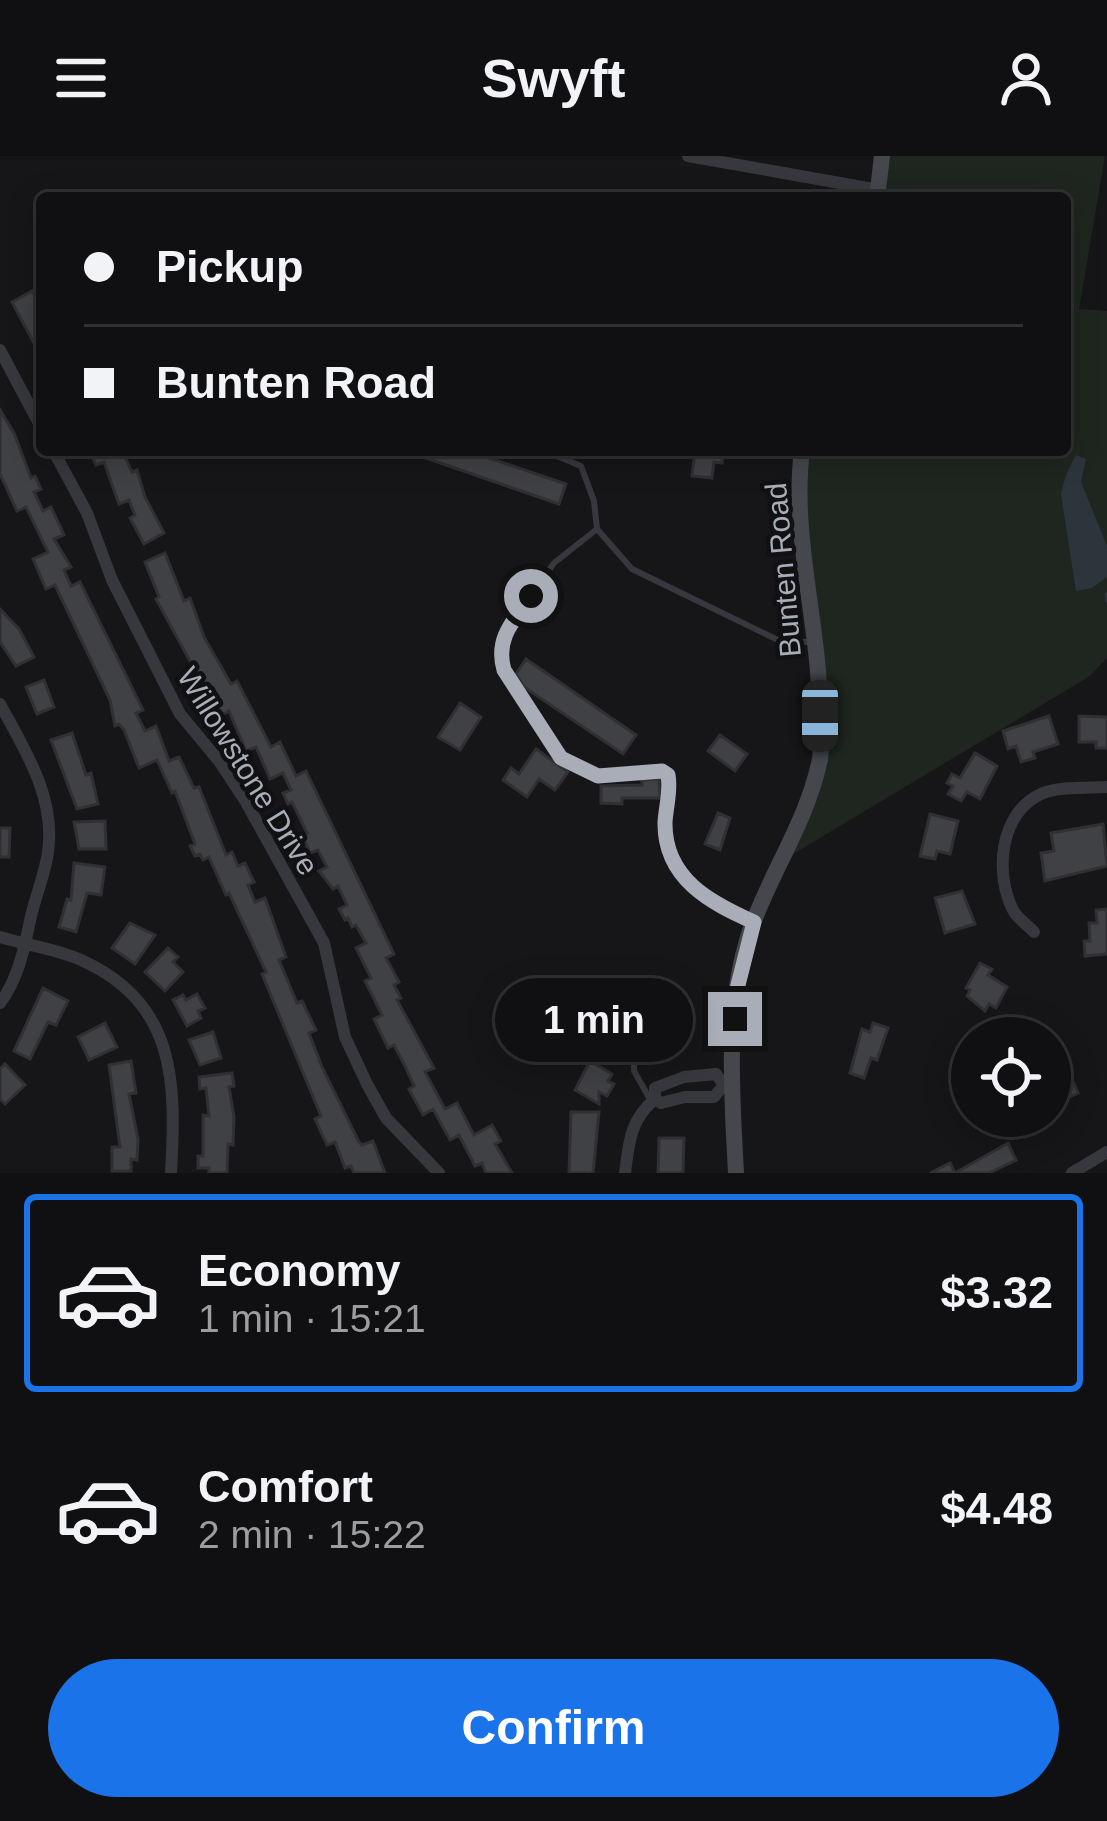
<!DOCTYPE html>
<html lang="en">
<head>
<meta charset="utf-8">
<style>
  :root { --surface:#101012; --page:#1e1e20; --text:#f1f3f6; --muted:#9c9d9f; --line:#303032; --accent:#1a73e8 }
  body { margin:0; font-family:Arial,sans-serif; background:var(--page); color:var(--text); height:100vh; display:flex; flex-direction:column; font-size:45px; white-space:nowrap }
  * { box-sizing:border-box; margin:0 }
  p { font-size:39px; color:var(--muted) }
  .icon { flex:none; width:66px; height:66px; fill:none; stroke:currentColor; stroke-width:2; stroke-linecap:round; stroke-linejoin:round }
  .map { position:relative; height:1017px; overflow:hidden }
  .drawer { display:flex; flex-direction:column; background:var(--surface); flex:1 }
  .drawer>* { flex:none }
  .guide { position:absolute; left:36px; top:36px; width:1035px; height:264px; border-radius:12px; box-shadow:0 6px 30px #0003,0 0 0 3px var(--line); display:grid; align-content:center; height:264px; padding:0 48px; background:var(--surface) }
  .fabs { position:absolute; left:951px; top:861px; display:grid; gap:24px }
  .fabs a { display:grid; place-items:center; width:120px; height:120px; border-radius:50%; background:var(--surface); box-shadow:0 6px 30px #0003,0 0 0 3px var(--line); font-size:60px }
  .end { position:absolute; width:54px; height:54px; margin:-27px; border:15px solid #a8adb8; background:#111; box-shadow:0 0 0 6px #111 }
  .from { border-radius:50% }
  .bubble { position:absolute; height:84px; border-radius:42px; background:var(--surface); box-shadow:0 6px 30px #0003,0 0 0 3px var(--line); font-size:39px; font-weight:700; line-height:84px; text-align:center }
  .car { position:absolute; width:36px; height:72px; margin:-36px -18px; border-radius:15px; box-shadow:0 0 9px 3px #0007; background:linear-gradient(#222 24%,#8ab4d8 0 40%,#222 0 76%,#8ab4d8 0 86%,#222 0) }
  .guide b { display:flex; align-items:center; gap:42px; height:114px; font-size:45px }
  .guide b+b { border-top:3px solid var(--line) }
  .guide i { width:30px; height:30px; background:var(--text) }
  ul { padding:21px 0 0; list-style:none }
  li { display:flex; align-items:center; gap:36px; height:198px; margin:0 24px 18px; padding:0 24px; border:6px solid transparent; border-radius:12px }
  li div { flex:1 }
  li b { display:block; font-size:45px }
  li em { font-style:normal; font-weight:700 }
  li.on { border-color:var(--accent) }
  li>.icon { width:108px; height:108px; stroke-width:1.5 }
  .button { display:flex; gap:24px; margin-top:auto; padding:24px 48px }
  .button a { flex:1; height:138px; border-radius:72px; background:var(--accent); color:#fff; font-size:48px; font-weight:700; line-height:138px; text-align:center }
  header { display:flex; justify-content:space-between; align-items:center; height:156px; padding:0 48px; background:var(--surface); font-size:54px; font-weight:700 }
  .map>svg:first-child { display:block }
  .green { fill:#1e261f }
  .water { fill:#2c353c }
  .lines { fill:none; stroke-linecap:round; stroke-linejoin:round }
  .stream { stroke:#2c353c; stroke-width:3 }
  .building { fill:#404145; stroke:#303034; stroke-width:3 }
  .lane { stroke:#37383d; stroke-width:6 }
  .street { stroke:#37383d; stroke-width:12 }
  .secondary { stroke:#45474d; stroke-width:16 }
  .route { stroke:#a8adb8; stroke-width:15 }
  .labels { text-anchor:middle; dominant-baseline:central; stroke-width:9; stroke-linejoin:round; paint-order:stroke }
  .street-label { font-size:30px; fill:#a8adb8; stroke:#111113 }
</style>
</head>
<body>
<header><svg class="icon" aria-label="menu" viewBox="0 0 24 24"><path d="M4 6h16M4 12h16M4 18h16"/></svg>Swyft<svg class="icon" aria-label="person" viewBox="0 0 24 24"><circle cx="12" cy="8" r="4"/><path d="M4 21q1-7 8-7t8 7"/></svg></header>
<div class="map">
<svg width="1107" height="1017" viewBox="0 0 1107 1017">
  <rect width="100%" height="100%" fill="#161618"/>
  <path class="green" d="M877 0H1105L1079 153 1107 155V502L1090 520 790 700 828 602 798 370 809 294H1065V42H870Z"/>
  <path class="water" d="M1076 299 1086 303 1081 326 1107 390V421L1092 432 1076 435 1061 338C1064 323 1069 311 1076 299Z"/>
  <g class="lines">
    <path class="stream" d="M1106 438 1107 445"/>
  </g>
  <path class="building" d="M32 135 42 153V202L12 146Z
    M0 254 14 277 31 322 35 320 41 333 34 336 43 355 51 351 64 379 54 383 71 411 64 414 71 430 80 426 143 554 136 557 145 575 156 570 169 605 179 601 194 632 199 631 226 699 232 696 238 710 245 707 254 726 248 729 255 746 265 742 286 801 279 804 297 847 302 845 316 874 309 877 322 911 359 986 362 989 373 985 385 1017H354L351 1010 345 1012 335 986 327 989 315 963 321 960 262 818 266 816 229 737 226 739 209 701 203 704 200 698 195 700 190 690 195 688 175 635 172 637 157 604 139 612 124 574 119 568 115 570 110 544 55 429 46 433 33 403 48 396 26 351 17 355 0 318Z
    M89 294H122L132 316 137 314 145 341 164 377 144 388 130 362 135 359 129 344 119 348 104 306 96 309Z
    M403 294H485L483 300 566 328 559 348Z
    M695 294H723L722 307 714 306 712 322 692 320Z
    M165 397 184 445 190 442 204 481 231 528 237 525 271 591 280 586 296 620 306 615 394 798 386 802 399 826 394 829 401 842 397 844 434 912 425 916 445 953 457 947 474 979 492 969 501 985 495 988 512 1017H486L482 1007 475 1010 459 979 450 984 433 953 423 959 409 933 414 930 404 908 394 889 388 892 374 863 382 859 365 825 371 822 356 792 366 787 356 769 352 771 348 762 345 764 339 753 347 749 338 730 333 733 319 715 327 711 318 694 310 697 302 679 307 677 292 646 288 648 283 637 291 634 283 617 270 623 256 591 246 595 229 555 220 560 156 443 159 441 145 406Z
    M0 453 19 473 34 501 16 510 0 486Z
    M526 503 636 579 623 598 524 531 516 518Z
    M44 524 54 551 37 558 26 531Z
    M460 547 481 561 460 594 438 581Z
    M1049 560 1058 588 1033 596 1035 602 1021 606 1016 590 1008 593 1003 575Z
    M1079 560 1107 561V592H1096V586H1079Z
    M72 577 86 619 91 617 98 648 77 653 51 584Z
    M720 579 747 598 735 615 708 595Z
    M536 593 568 616 555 634 539 623 527 641 503 624 511 612 519 618Z
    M975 597 997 610 980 643 967 636 961 645 948 638 953 630 947 627 952 618 960 622Z
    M659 623 660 642H622V648L601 647V630L642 629V624Z
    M718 657 730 662 720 694 705 688Z
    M930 658 958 665 950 698 937 695 935 703 920 700Z
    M105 665 106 693H79L74 666Z
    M1103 668 1107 710 1045 725 1041 697 1054 695 1051 677Z
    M0 672H10L9 701H0Z
    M74 707 105 711 101 739 87 737 76 776 59 771 67 743 71 744Z
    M962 735 975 768 945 777 935 742Z
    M1107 753V798L1085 800 1084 785H1090L1089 767H1097L1096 754Z
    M130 767 155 779 135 808 112 792Z
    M168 792 178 801 173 806 183 816 165 835 145 816Z
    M980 807 992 813 988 819 1007 831 996 852 989 848 985 855 967 840 970 834 966 832Z
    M43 832 68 845 56 869 48 866 30 903 14 895Z
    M197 838 205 852 198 855 201 862 187 870 173 844 183 839 186 844Z
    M631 863 639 871 628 883 634 888 622 900 615 893 611 897 601 887Z
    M105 867 117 891 89 904 78 881Z
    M873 867 888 872 877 904 871 902 864 922 850 917 862 873 870 876Z
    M213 876 221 902 200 909 189 884Z
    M131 905 136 937 129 938 138 983 137 1004 131 1003V1015H112V991H120L109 909Z
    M590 905 612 918 608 925 614 928 607 940 599 936V948L575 934Z
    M5 908 25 929 5 948 0 943V913Z
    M232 917 234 930 229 931 234 961 233 989 228 988 227 1017H209V1012H198V1000H203V959L209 960 206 932 200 933 199 921Z
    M1070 919 1078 937 1056 947 1050 928Z
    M571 956H599L593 1017H569Z
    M1024 960H1037L1042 971 1017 982 1010 966Z
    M659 982H684L683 1017H658Z
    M1008 987 1016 1004 989 1017H930L950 1007 955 1017Z"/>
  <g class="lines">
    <path class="lane" d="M542 294 581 310 594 345 597 373 632 413 782 486H812
      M597 373 554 407 507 473 500 499 504 514 561 602 599 620 661 615 668 619C671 636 665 651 665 668 665 722 709 746 751 765
      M642 895 634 901V915L651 945"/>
    <path class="street" d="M688 0 879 34
      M0 194 42 273
      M53 294 87 357 112 424 180 558 219 605 246 646 324 787 345 881 367 928 386 962 439 1017
      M0 548C25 594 56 642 48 696 45 718 36 739 31 760 25 789 19 822 0 847
      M1034 776C1028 770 1019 763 1014 756 994 719 999 657 1041 638 1058 630 1088 632 1107 631
      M0 781C26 789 56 793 81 804 177 847 176 927 171 1017
      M655 943 661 947 685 941H714L724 929
      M625 1017C629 986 630 964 655 943V932L684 921 716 918 724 929 732 930
      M1072 1017 1107 996"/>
    <path class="secondary" d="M877 42 882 0
      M736 1017C732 939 725 856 748 781 768 720 807 667 820 603 822 589 820 572 820 558 820 470 791 381 802 294"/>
  </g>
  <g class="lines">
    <path class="route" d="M531 440C513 465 495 483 504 514L561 602 598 620 662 615 668 619C671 635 666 650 665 666 664 723 711 747 754 766L737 833 735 863"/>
  </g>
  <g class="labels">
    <g class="street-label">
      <text transform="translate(783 414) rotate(-95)">Bunten Road</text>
      <text transform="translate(248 615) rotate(58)">Willowstone Drive</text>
    </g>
  </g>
</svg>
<div class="fabs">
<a><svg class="icon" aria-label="locate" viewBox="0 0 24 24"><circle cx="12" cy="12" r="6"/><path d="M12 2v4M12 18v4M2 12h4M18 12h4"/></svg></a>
</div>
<i class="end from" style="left:531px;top:440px"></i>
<i class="end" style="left:735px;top:863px"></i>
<div class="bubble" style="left:495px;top:822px;width:198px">1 min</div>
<i class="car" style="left:820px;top:560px;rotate:180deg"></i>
<div class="guide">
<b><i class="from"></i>Pickup</b>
<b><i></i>Bunten Road</b>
</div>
</div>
<section class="drawer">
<ul>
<li class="on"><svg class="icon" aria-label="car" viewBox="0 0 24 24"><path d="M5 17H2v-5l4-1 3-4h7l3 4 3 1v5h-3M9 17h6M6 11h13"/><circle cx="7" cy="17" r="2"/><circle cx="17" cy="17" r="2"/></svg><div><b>Economy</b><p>1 min · 15:21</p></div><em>$3.32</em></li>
<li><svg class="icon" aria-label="car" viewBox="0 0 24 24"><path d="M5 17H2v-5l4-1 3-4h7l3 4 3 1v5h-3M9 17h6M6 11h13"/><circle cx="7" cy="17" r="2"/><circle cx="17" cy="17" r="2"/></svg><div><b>Comfort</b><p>2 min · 15:22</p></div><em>$4.48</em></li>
</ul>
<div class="button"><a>Confirm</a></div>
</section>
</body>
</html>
